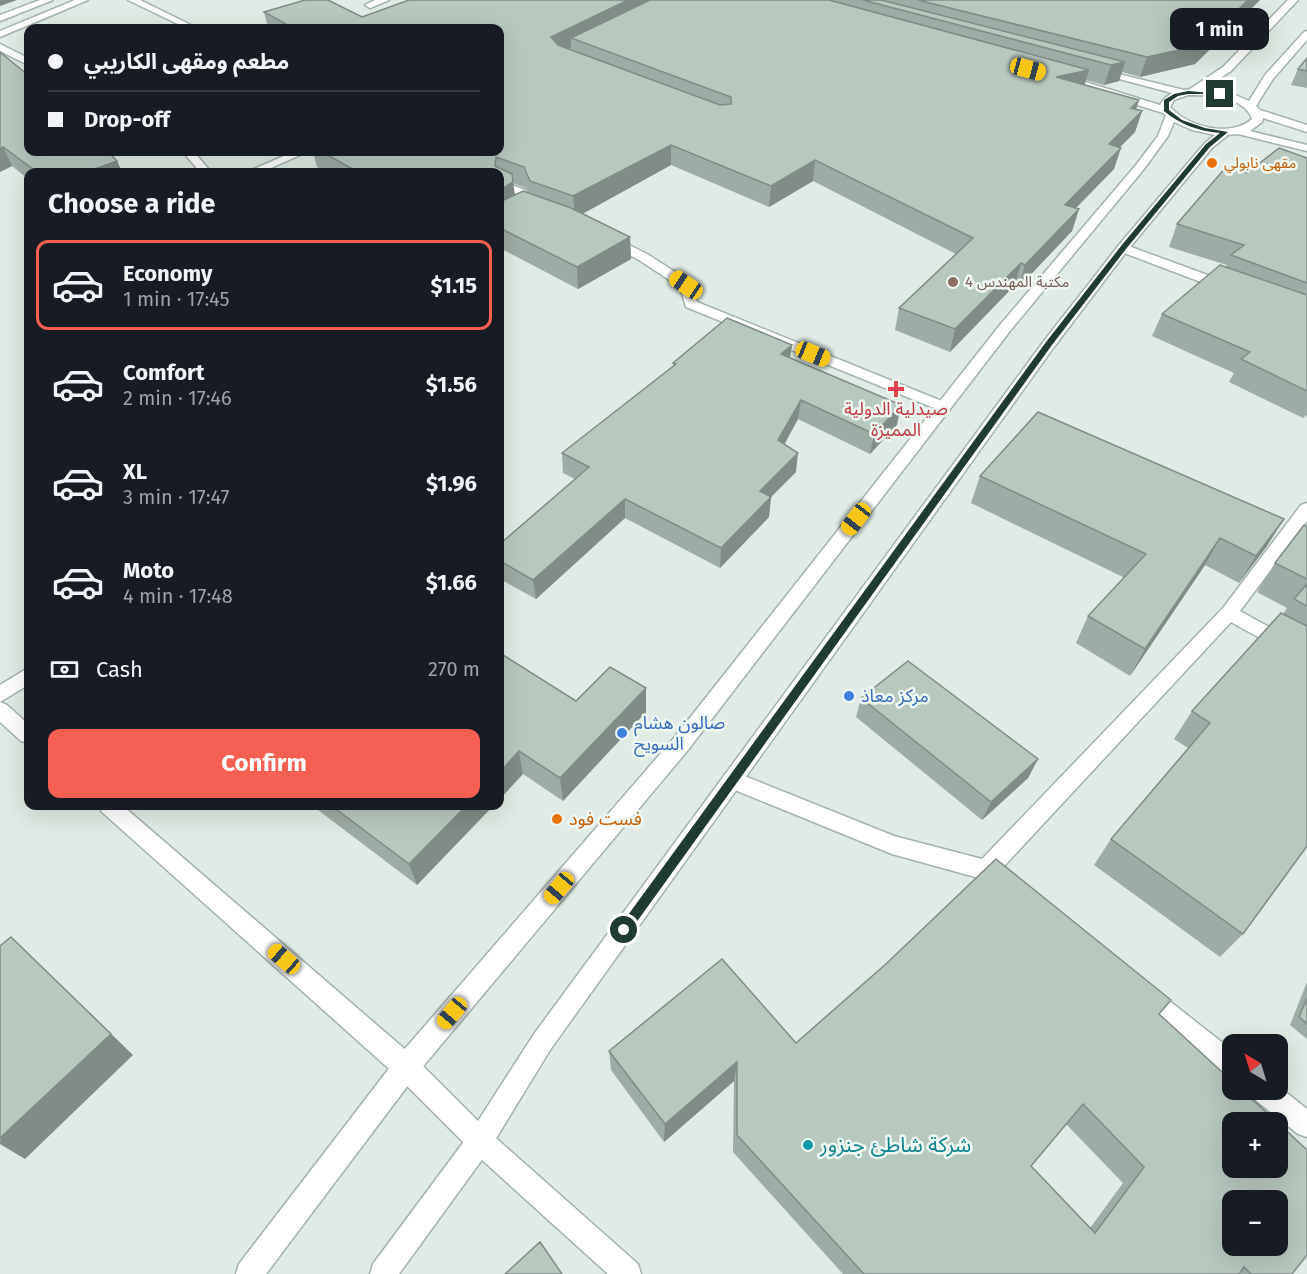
<!DOCTYPE html>
<html lang="en">
<head>
<meta charset="utf-8">
<style>
  :root { --surface:#171b24; --page:#242831; --text:#f1f3f6; --muted:#9ea1a6; --line:#363941; --accent:#f66052 }
  body { margin:0; font-family:"Fira Sans","Noto Sans Arabic",sans-serif; background:var(--page); color:var(--text); height:100vh; display:flex; flex-direction:column; font-size:22px; white-space:nowrap }
  * { box-sizing:border-box; margin:0 }
  p { font-size:20px; color:var(--muted) }
  .icon { flex:none; width:33px; height:33px; fill:none; stroke:currentColor; stroke-width:2; stroke-linecap:round; stroke-linejoin:round }
  .map { position:relative; flex:1; overflow:hidden }
  .drawer { position:absolute; left:24px; top:168px; width:480px; height:642px; display:flex; flex-direction:column; background:var(--surface); border-radius:12px; box-shadow:0 6px 24px #0002 }
  .drawer>* { flex:none }
  .banner { position:absolute; left:24px; top:24px; width:480px; height:132px; border-radius:12px; box-shadow:0 6px 24px #0002; display:grid; align-content:center; height:132px; padding:0 24px; background:var(--surface) }
  .needle { width:39px; rotate:322deg }
  .fabs { position:absolute; left:1222px; top:1034px; display:grid; gap:12px }
  .fabs a { display:grid; place-items:center; width:66px; height:66px; border-radius:12px; background:var(--surface); box-shadow:0 6px 24px #0002; font-size:30px }
  .end { position:absolute; width:27px; height:27px; margin:-14px; border:8px solid #203b2f; background:#fff; box-shadow:0 0 0 3px #fff }
  .from { border-radius:50% }
  .bubble { position:absolute; height:42px; border-radius:12px; background:var(--surface); box-shadow:0 6px 24px #0002; font-size:20px; font-weight:700; line-height:42px; text-align:center }
  .car { position:absolute; width:18px; height:36px; margin:-18px -9px; border-radius:8px; box-shadow:0 0 4px 2px #0007; background:linear-gradient(#f5c518 24%,#345 0 40%,#f5c518 0 76%,#345 0 86%,#f5c518 0) }
  .banner b { display:flex; align-items:center; gap:21px; height:57px; font-size:22px }
  .banner b+b { border-top:2px solid var(--line) }
  .banner i { width:15px; height:15px; background:var(--text) }
  ul { padding:0; list-style:none }
  li { display:flex; align-items:center; gap:18px; height:90px; margin:0 12px 9px; padding:0 12px; border:3px solid transparent; border-radius:12px }
  li div { flex:1 }
  li b { display:block; font-size:22px }
  li em { font-style:normal; font-weight:700 }
  li.on { border-color:var(--accent) }
  li>.icon { width:54px; height:54px; stroke-width:1.5 }
  h2 { padding:0 24px; font-size:27px; line-height:72px }
  .pay { display:flex; align-items:center; gap:15px; height:66px; padding:0 24px; font-size:22px }
  .pay p { margin-inline-start:auto }
  .button { display:flex; gap:12px; margin-top:auto; padding:12px 24px }
  .button a { flex:1; height:69px; border-radius:12px; background:var(--accent); color:#fff; font-size:24px; font-weight:700; line-height:69px; text-align:center }
  .map>svg:first-child { display:block }
  .lines { fill:none; stroke-linecap:round; stroke-linejoin:round }
  .minor-casing { stroke:#a2b3aa; stroke-width:3 }
  .tertiary-casing { stroke:#a2b3aa; stroke-width:3 }
  .minor { fill:#fff; fill-rule:evenodd }
  .tertiary { fill:#fff; fill-rule:evenodd }
  .wall { fill:#9daca4; fill-rule:evenodd }
  .shaded-wall { fill:#808c86 }
  .building { fill:#b7c8bf; stroke:#808c86; stroke-width:1.5; fill-rule:evenodd }
  .route { fill:#203b2f }
  .food-dot { fill:#e8710a; stroke:#eff7f2; stroke-width:2 }
  .education-dot { fill:#8d6e63; stroke:#eff7f2; stroke-width:2 }
  .health-dot { fill:#e0444e; stroke:#eff7f2; stroke-width:2 }
  .shop-dot { fill:#3f7fe0; stroke:#eff7f2; stroke-width:2 }
  .culture-dot { fill:#0f9aa8; stroke:#eff7f2; stroke-width:2 }
  .labels { text-anchor:middle; dominant-baseline:central; stroke-width:5; stroke-linejoin:round; paint-order:stroke }
  .far-food-label { font-size:15px; fill:#c56008; stroke:#eff7f2; text-anchor:start }
  .far-education-label { font-size:15px; fill:#785e54; stroke:#eff7f2; text-anchor:start }
  .health-label { font-size:18px; fill:#be3a42; stroke:#eff7f2 }
  .shop-label { font-size:18px; fill:#366cbe; stroke:#eff7f2; text-anchor:start }
  .food-label { font-size:18px; fill:#c56008; stroke:#eff7f2; text-anchor:start }
  .near-culture-label { font-size:21px; fill:#0d838f; stroke:#eff7f2; text-anchor:start }
</style>
</head>
<body>
<div class="map">
<svg width="1307" height="1274" viewBox="0 0 1307 1274">
  <rect width="100%" height="100%" fill="#dfebe4"/>
  <g class="lines">
    <g class="minor-casing">
      <path id="minor" d="M128 0H140L197 28H186Z
        M375 0H389L370 8 365 5Z
        M0 44 28 58V65L0 51Z
        M183 152H194L211 172H200Z
        M293 152H307L262 172H247Z
        M500 180 525 190 530 206 528 209H520L516 194 500 187Z
        M609 235 647 254 691 282 697 302 949 404 951 407 949 410H939L686 307 680 287 639 260 605 242 603 239 605 236Z
        M1123 244 1232 284 1234 287 1232 290H1222L1119 251 1117 248Z
        M1307 503V521L1240 611 1307 648V664L1231 622 994 877 986 880 892 854 725 786 722 780 725 774 732 771 894 836 982 859 1223 608 1301 505Z
        M28 668V685L0 702 7 705 28 724V743L21 741 0 722V685Z
        M99 806H123L415 1058 489 1132 638 1264 641 1274H608L471 1150 397 1076 102 812Z
        M1145 985 1153 988 1233 1051V1078L1224 1075 1137 1004 1133 996 1137 988Z
        M1278 1086 1307 1109V1137L1298 1134 1253 1098 1250 1089H1278Z"/>
    </g>
    <g class="tertiary-casing">
      <path id="tertiary" d="M40 0H53L0 21V15Z
        M75 0H88L0 37V31Z
        M1288 0H1298L1231 71 1203 89 1233 94 1249 101 1265 75 1304 32 1307 31V40L1273 79 1256 106 1260 110 1307 125V132L1263 118 1262 122 1250 131 1307 145V151L1238 134 1228 135 1212 148 1127 251 1054 347 550 1050 489 1150 399 1274H370L373 1264 471 1132 534 1034 1044 341 1119 245 1204 144 1215 135 1192 130 1174 122 1168 136 1144 169 1010 331 688 750 415 1076 266 1274H236L239 1264 397 1058 674 738 1000 325 1136 165 1158 136 1166 115 1163 113 1058 80V76H1066L1160 105 1164 99 1172 93 1093 72 1098 69 1184 90 1190 89 1223 67ZM1188 95C1209 95 1244 96 1252 119 1230 138 1189 127 1170 107L1174 100Z"/>
    </g>
    <use href="#minor" class="minor"/>
    <use href="#tertiary" class="tertiary"/>
  </g>
  <path class="wall" d="M409 0H882L886 1V0H1260L1195 64 1140 77 1122 72 1119 81 1104 85 1086 80 1085 85 1139 100 1136 110 1142 111 1135 132 1120 147 1114 169 1076 208 1079 209 1072 231 1019 287 1015 285 950 352 895 330 899 308 956 254 813 181 769 207 671 165 582 214 630 237 631 259 578 289 500 248V172H327L317 167 313 152H500V28H268L264 12 362 17ZM513 183 526 188 528 193 515 195Z
    M0 52 117 161 122 172H28V179L12 166 0 172Z
    M1307 58V88L1291 85 1298 69Z
    M1307 158V415L1303 418 1229 382 1234 373 1152 336 1162 314 1226 267 1227 265 1169 247 1177 224 1247 173Z
    M792 345 790 358 897 425 870 454 798 419 784 444 796 472 771 497 769 517 720 568 625 518 536 599 500 579V544L575 479 563 473 562 453 673 367V363Z
    M980 476 1267 546 1239 583 1205 565 1130 676 1076 643 1088 616 1125 578 971 503Z
    M1307 527V846L1243 934 1220 957 1094 865 1111 839 1188 748 1174 739 1192 711 1283 614 1287 608 1257 592 1275 563Z
    M500 653 576 701 646 712 563 801 523 774Z
    M861 698 1038 759 1028 778 982 820 856 717Z
    M316 806H493L417 885 318 810Z
    M1307 982V1039L1290 1025Z
    M1159 1014 1292 1274H843L733 1152 734 1081 664 1142 611 1070 609 1051 796 1043ZM1066 1124 1123 1183 1090 1228 1031 1166Z"/>
  <path class="shaded-wall" d="M0 0H17L0 6Z
    M628 0H666L571 38V47L553 57 551 37Z
    M1248 0H1260L1195 64 1140 77 1147 57Z
    M1125 62 1119 81 1104 85 1111 65Z
    M1089 70 1083 90 1056 77Z
    M1139 100 1132 120 1131 108Z
    M1142 111 1135 132 1102 165 1109 144Z
    M671 145V165L575 218 573 196Z
    M3 147 12 166 0 172V149Z
    M1121 148 1114 169 1058 226 1065 205Z
    M815 160 813 181 769 207 771 186Z
    M117 161 122 172H86Z
    M513 182 516 204 500 213V190Z
    M1079 209 1072 231 1019 287 1025 265Z
    M630 237 631 259 578 289 577 267Z
    M1021 263 1015 285 950 352 955 329Z
    M792 345 789 364 781 354Z
    M801 400 798 419 776 460 778 440Z
    M901 405 897 425 870 454 874 434Z
    M798 453 796 472 771 497 769 517 720 568 721 548 760 491Z
    M625 499V518L536 599 533 580Z
    M1284 519 1267 546 1239 583 1256 556Z
    M1220 538 1205 565 1130 676 1145 649Z
    M646 688V712L563 801 560 778Z
    M519 751 523 774 500 799V772Z
    M1038 759 1028 778 982 820 991 802Z
    M466 806H493L417 885 409 864Z
    M11 937 133 1055 25 1159 0 1144Z
    M737 1062 734 1081 664 1142 665 1124Z"/>
  <path class="building" d="M305 0H328L362 17 409 0H628L551 37 558 45 720 105 731 104V97L571 38 650 0H829L1089 70 1056 77 1139 100 1131 108 1142 111 1109 144 1121 148 1065 205 1079 209 1025 265 1021 263 955 329 899 308 973 238 815 160 771 186 671 145 573 196 530 181 524 167 496 157 495 166 512 174 513 182 500 190V172H358L322 152H460L463 153 481 152H500V28H293L264 12Z
    M863 0H881L1125 62 1111 65Z
    M918 0H1248L1202 45 1147 57Z
    M0 52 28 75V152H108L117 161 86 172H37L3 147 0 149Z
    M1307 58V71L1298 69Z
    M1279 148 1307 158V283L1231 255 1244 245 1177 224 1226 167 1247 173Z
    M523 191 571 208 630 237 577 267 500 228V202Z
    M1220 265 1307 295V391L1241 359 1250 352 1162 314Z
    M727 318 792 345 781 354 901 405 874 434 801 400 778 440 798 453 760 491 771 497 721 548 625 499 533 580 500 561V544L589 467 562 453 676 364 673 363Z
    M1038 412 1284 519 1256 556 1220 538 1145 649 1088 616 1146 554 980 476Z
    M1304 525 1307 527V579L1275 563Z
    M1307 584V606L1294 599Z
    M1281 613 1307 626V846L1243 934 1111 839 1210 723 1192 711Z
    M500 653 576 701 610 667 646 688 560 778 519 751 500 772Z
    M908 661 1038 759 991 802 861 698Z
    M332 806H466L409 864Z
    M996 859 1171 1000 1159 1014 1233 1082V1089H1241L1277 1122H1233V1167H1278V1123L1307 1150V1255L1292 1274H1251L1244 1267 1239 1274H864L737 1135V1062L665 1124 609 1051 722 959 796 1043 887 963ZM1083 1104 1144 1167 1095 1233 1031 1166ZM1233 1200H1278V1245H1233Z
    M11 937 111 1034 0 1138V946Z
    M1307 998V1024L1299 1017Z
    M540 1242 562 1274H505Z"/>
  <path class="route" d="M1188 91 1223 94H1188L1178 96 1169 102V110L1182 120 1205 128 1228 132 1210 147 1126 249 1052 345 628 934H620V926L1046 342 1121 246 1206 144 1220 133C1198 131 1181 125 1164 111V100L1174 94Z"/>
  <g class="food-dot">
    <circle cx="1212" cy="163" r="6"/>
    <circle cx="557" cy="819" r="6"/>
  </g>
  <circle class="education-dot" cx="953" cy="282" r="6"/>
  <path class="health-dot" d="M893 380h6v6h6v6h-6v6h-6v-6h-6v-6h6z"/>
  <g class="shop-dot">
    <circle cx="849" cy="696" r="6"/>
    <circle cx="622" cy="733" r="6"/>
  </g>
  <circle class="culture-dot" cx="808" cy="1145" r="6"/>
  <g class="labels">
    <g class="far-food-label">
      <text x="1224" y="163">مقهى نابولي</text>
    </g>
    <g class="far-education-label">
      <text x="965" y="282">مكتبة المهندس 4</text>
    </g>
    <g class="health-label">
      <text x="896" y="409">صيدلية الدولية<tspan x="896" dy="21">المميزة</tspan></text>
    </g>
    <g class="shop-label">
      <text x="861" y="696">مركز معاذ</text>
      <text x="634" y="723">صالون هشام<tspan x="634" dy="21">السويح</tspan></text>
    </g>
    <g class="food-label">
      <text x="569" y="819">فست فود</text>
    </g>
    <g class="near-culture-label">
      <text x="820" y="1145">شركة شاطئ جنزور</text>
    </g>
  </g>
</svg>
<div class="fabs">
<a><svg class="needle" viewBox="-14 -14 28 28"><path d="M0-13l5 13h-10z" fill="#e53935"/><path d="M0 13l5-13h-10z" fill="#9ea1a6"/></svg></a>
<a>+</a>
<a>−</a>
</div>
<i class="end from" style="left:624px;top:930px"></i>
<i class="end" style="left:1220px;top:94px"></i>
<div class="bubble" style="left:1170px;top:8px;width:99px">1 min</div>
<i class="car" style="left:1028px;top:69px;rotate:105deg"></i>
<i class="car" style="left:686px;top:285px;rotate:304deg"></i>
<i class="car" style="left:813px;top:354px;rotate:112deg"></i>
<i class="car" style="left:856px;top:519px;rotate:218deg"></i>
<i class="car" style="left:559px;top:888px;rotate:220deg"></i>
<i class="car" style="left:284px;top:959px;rotate:311deg"></i>
<i class="car" style="left:452px;top:1013px;rotate:220deg"></i>
<div class="banner">
<b><i class="from"></i>مطعم ومقهى الكاريبي</b>
<b><i></i>Drop-off</b>
</div>
<section class="drawer">
<h2>Choose a ride</h2>
<ul>
<li class="on"><svg class="icon" aria-label="car" viewBox="0 0 24 24"><path d="M5 17H2v-5l4-1 3-4h7l3 4 3 1v5h-3M9 17h6M6 11h13"/><circle cx="7" cy="17" r="2"/><circle cx="17" cy="17" r="2"/></svg><div><b>Economy</b><p>1 min · 17:45</p></div><em>$1.15</em></li>
<li><svg class="icon" aria-label="car" viewBox="0 0 24 24"><path d="M5 17H2v-5l4-1 3-4h7l3 4 3 1v5h-3M9 17h6M6 11h13"/><circle cx="7" cy="17" r="2"/><circle cx="17" cy="17" r="2"/></svg><div><b>Comfort</b><p>2 min · 17:46</p></div><em>$1.56</em></li>
<li><svg class="icon" aria-label="car" viewBox="0 0 24 24"><path d="M5 17H2v-5l4-1 3-4h7l3 4 3 1v5h-3M9 17h6M6 11h13"/><circle cx="7" cy="17" r="2"/><circle cx="17" cy="17" r="2"/></svg><div><b>XL</b><p>3 min · 17:47</p></div><em>$1.96</em></li>
<li><svg class="icon" aria-label="car" viewBox="0 0 24 24"><path d="M5 17H2v-5l4-1 3-4h7l3 4 3 1v5h-3M9 17h6M6 11h13"/><circle cx="7" cy="17" r="2"/><circle cx="17" cy="17" r="2"/></svg><div><b>Moto</b><p>4 min · 17:48</p></div><em>$1.66</em></li>
</ul>
<div class="pay"><svg class="icon" aria-label="cash" viewBox="0 0 24 24"><path d="M3 7h18v10H3z"/><circle cx="12" cy="12" r="2"/></svg>Cash<p>270 m</p></div>
<div class="button"><a>Confirm</a></div>
</section>
</div>
</body>
</html>
